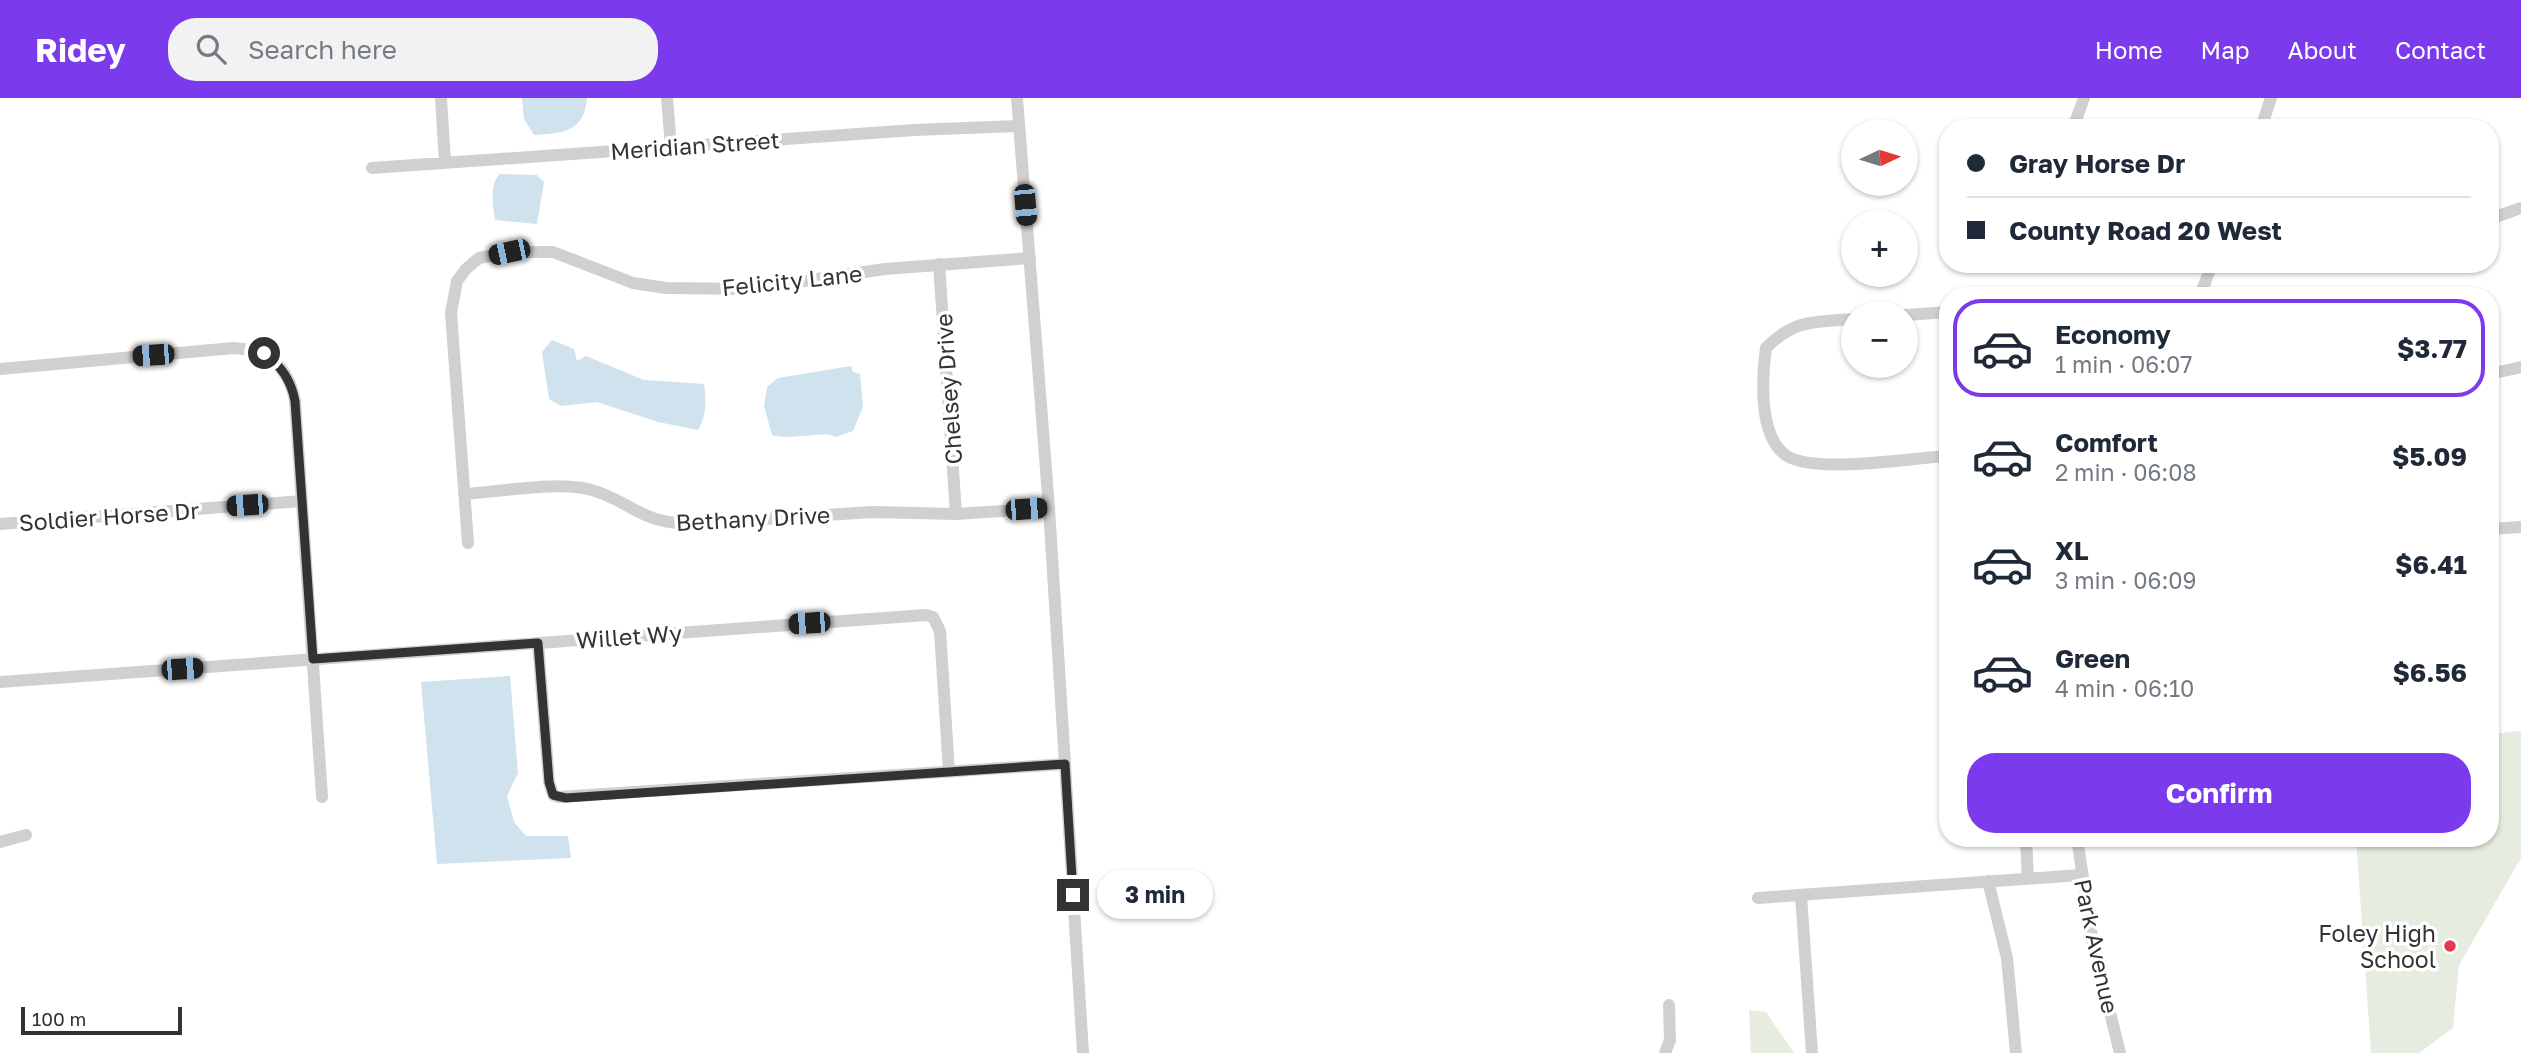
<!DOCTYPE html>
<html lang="en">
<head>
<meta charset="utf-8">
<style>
  :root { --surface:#fff; --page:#f2f2f3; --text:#1f2937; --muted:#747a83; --line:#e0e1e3; --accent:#7c3aed }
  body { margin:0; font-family:"Golos Text",sans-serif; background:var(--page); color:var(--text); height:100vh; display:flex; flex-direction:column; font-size:26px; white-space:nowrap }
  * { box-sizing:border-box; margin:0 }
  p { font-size:23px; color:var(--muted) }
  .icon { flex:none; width:38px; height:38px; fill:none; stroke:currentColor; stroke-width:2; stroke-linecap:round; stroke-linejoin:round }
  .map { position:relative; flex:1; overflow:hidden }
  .drawer { position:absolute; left:1939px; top:189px; width:560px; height:560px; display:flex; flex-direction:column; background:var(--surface); border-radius:28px; box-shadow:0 2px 5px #0004 }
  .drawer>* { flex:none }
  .top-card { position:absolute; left:1939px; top:21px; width:560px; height:154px; border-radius:28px; box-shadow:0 2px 5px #0004; display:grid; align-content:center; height:154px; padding:0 28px; background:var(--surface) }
  .needle { width:46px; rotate:86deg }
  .controls { position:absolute; left:1841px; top:21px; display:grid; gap:14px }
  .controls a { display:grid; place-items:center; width:77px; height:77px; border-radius:50%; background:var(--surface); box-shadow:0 2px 5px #0004; font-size:35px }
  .scale { position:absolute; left:21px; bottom:18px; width:161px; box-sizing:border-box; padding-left:7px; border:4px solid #333; border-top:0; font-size:19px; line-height:24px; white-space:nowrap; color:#333; -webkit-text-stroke:5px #fff; paint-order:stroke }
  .end { position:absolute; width:32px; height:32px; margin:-16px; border:9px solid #333; background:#fff; box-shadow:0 0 0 4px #fff }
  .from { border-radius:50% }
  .bubble { position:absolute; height:49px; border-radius:24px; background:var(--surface); box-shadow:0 2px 5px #0004; font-size:23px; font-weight:700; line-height:49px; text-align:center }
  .car { position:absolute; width:21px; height:42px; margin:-21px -10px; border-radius:9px; box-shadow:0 0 5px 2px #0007; background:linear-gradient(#222 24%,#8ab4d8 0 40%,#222 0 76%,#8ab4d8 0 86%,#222 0) }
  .top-card b { display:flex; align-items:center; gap:24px; height:66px; font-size:26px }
  .top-card b+b { border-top:2px solid var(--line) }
  .top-card i { width:18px; height:18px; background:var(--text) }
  ul { padding:12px 0 0; list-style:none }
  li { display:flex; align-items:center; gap:21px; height:98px; margin:0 14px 10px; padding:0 14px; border:4px solid transparent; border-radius:28px }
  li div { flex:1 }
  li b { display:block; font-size:26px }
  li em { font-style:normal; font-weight:700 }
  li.selected { border-color:var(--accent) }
  li>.icon { width:63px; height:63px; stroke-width:1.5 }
  .primary-button { display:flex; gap:14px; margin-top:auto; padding:14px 28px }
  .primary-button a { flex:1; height:80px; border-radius:28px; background:var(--accent); color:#fff; font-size:28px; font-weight:700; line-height:80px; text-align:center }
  header { display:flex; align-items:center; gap:42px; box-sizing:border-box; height:98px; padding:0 35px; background:var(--accent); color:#fff }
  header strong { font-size:33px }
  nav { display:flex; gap:38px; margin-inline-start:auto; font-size:24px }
  .search { width:490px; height:63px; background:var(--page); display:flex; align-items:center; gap:18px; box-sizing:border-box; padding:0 24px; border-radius:28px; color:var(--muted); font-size:26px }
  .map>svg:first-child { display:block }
  .green { fill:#e6ecdf }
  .water { fill:#cfe2ee }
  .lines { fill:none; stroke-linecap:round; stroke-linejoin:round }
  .minor { stroke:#d0d0d0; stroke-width:12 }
  .route { stroke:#333; stroke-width:9 }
  .poi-dot { fill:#e63946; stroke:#fff; stroke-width:2.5 }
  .labels { text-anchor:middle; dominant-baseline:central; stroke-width:7; stroke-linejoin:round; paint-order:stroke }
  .street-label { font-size:23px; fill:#333; stroke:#fff }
  .poi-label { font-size:23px; fill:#333; stroke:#fff; text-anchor:end }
</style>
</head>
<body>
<header>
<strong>Ridey</strong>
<div class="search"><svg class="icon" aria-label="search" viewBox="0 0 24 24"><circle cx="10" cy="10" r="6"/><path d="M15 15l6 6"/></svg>Search here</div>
<nav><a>Home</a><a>Map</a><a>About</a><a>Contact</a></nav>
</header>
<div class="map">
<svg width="2521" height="955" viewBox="0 0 2521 955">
  <rect width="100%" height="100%" fill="#fff"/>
  <path class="green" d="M2521 633V760L2459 867 2453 930 2419 955H2371L2356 740H2490V636Z
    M1749 912 1766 914 1794 955H1751Z"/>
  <path class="water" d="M522 0H587C584 34 564 35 534 37L524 21Z
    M500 76 537 77 544 84 537 126 495 122C493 108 489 86 500 76Z
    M552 242 574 251 577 263 586 258 644 282 704 286C706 301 707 318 698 332L658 324 597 304 561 308 549 301 542 254Z
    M851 268 853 274 860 276 863 309 853 333 836 339C823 332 792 343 772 337L764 308 767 289 778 280Z
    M510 578 518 675 507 698 514 724 526 738H568L571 760 437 766 421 584Z"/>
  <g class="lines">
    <path class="minor" d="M441 0 445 64
      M667 0 671 49
      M1017 0 1049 410 1083 955
      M2073 30 2084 0
      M2261 30 2271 0
      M372 70 914 32 1019 28
      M2490 121 2521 110
      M939 166 956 416
      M2200 198 2212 166
      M1906 217 1948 214
      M1853 221C1816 224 1794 221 1766 250 1762 280 1758 339 1787 358 1816 376 1911 360 1948 358
      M0 271 234 250C268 252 289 269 295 303L322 699
      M2490 276 2521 269
      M464 396C500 394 564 381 598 394 636 408 640 423 687 426L872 414 956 416 1049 410
      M0 426 302 403
      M2490 431 2521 429
      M468 445 451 215 457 183 466 171 479 160 509 154H553L633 185 666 190 749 191 885 171 1030 160
      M538 545 549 684 553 697 558 699 1065 666
      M0 584 926 517 933 519 940 533 949 674
      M2026 740 2028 780
      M2077 740 2093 846 2120 955
      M0 744 26 737
      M1988 783 2007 860 2016 955
      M1801 797 1812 955
      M1758 800 2081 777
      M1665 955 1670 942 1669 907"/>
  </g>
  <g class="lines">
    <path class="route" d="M264 255C281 268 291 282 295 303L313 561 538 545 549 684 553 697 566 700 1065 666 1073 797"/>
  </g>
  <circle class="poi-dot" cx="2450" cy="848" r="7"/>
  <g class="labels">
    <g class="street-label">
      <text transform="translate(695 47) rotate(-4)">Meridian Street</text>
      <text transform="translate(792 182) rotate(-6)">Felicity Lane</text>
      <text transform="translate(948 291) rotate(-94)">Chelsey Drive</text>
      <text transform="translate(109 418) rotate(-4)">Soldier Horse Dr</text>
      <text transform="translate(753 420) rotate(-3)">Bethany Drive</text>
      <text transform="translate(629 538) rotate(-4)">Willet Wy</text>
      <text transform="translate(2097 848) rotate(78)">Park Avenue</text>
    </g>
    <g class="poi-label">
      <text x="2436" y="835">Foley High<tspan x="2436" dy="26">School</tspan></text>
    </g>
  </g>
</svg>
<div class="controls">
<a><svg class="needle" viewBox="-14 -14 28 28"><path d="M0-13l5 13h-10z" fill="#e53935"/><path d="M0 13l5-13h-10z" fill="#747a83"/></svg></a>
<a>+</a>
<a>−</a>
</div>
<div class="scale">100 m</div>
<i class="end from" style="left:264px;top:255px"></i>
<i class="end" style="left:1073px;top:797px"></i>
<div class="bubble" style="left:1097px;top:772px;width:116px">3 min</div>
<i class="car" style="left:1025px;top:107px;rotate:175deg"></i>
<i class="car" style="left:509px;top:154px;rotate:258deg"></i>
<i class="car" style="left:153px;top:257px;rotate:266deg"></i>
<i class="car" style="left:247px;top:407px;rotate:266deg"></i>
<i class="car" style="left:1026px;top:411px;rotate:86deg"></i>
<i class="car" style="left:809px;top:525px;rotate:266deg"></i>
<i class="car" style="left:182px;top:571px;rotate:86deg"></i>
<div class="top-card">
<b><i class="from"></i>Gray Horse Dr</b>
<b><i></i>County Road 20 West</b>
</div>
<section class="drawer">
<ul>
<li class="selected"><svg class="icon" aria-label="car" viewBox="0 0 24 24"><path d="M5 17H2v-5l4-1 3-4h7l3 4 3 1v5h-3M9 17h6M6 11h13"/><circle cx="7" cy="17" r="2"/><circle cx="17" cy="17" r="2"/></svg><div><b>Economy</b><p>1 min · 06:07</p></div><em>$3.77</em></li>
<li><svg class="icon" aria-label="car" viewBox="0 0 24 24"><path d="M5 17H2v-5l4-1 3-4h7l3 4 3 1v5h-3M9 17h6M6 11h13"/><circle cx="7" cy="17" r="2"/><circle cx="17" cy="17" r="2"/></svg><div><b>Comfort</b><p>2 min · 06:08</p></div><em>$5.09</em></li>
<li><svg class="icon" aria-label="car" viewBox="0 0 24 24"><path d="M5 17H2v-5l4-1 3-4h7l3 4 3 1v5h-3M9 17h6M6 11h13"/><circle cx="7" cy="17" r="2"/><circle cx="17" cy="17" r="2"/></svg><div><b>XL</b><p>3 min · 06:09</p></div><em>$6.41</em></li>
<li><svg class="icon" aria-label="car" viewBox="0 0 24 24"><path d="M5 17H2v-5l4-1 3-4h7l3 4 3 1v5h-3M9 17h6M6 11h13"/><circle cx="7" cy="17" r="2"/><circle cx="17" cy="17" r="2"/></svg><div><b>Green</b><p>4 min · 06:10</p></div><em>$6.56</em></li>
</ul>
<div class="primary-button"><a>Confirm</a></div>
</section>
</div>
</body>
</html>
